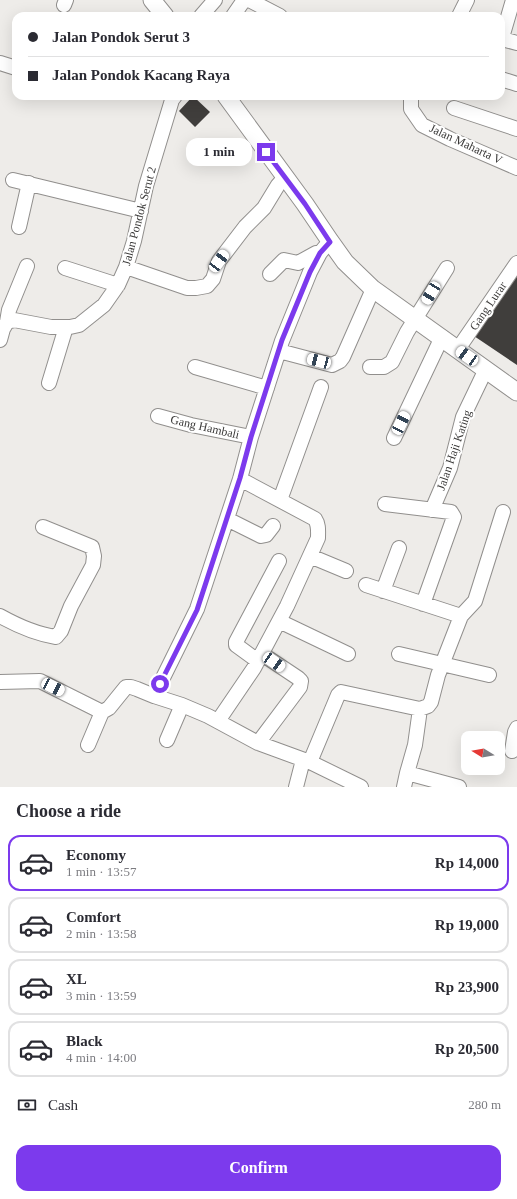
<!DOCTYPE html>
<html lang="en">
<head>
<meta charset="utf-8">
<style>
  :root { --surface:#fff; --page:#f7f7f7; --text:#2b2b33; --muted:#7c7c81; --line:#e1e1e2; --accent:#7c3aed }
  body { margin:0; font-family:Georgia,serif; background:var(--page); color:var(--text); height:100vh; display:flex; flex-direction:column; font-size:15px; white-space:nowrap }
  * { box-sizing:border-box; margin:0 }
  p { font-size:13px; color:var(--muted) }
  .icon { flex:none; width:22px; height:22px; fill:none; stroke:currentColor; stroke-width:2; stroke-linecap:round; stroke-linejoin:round }
  .map { position:relative; height:787px; overflow:hidden }
  .panel { display:flex; flex-direction:column; background:var(--surface); flex:1 }
  .panel>* { flex:none }
  .hud { position:absolute; left:12px; top:12px; width:493px; height:88px; border-radius:12px; box-shadow:0 4px 16px #0002; display:grid; align-content:center; height:88px; padding:0 16px; background:var(--surface) }
  .needle { width:26px; rotate:281deg }
  .controls { position:absolute; left:461px; top:731px; display:grid; gap:8px }
  .controls a { display:grid; place-items:center; width:44px; height:44px; border-radius:8px; background:var(--surface); box-shadow:0 4px 16px #0002; font-size:20px }
  .end { position:absolute; width:18px; height:18px; margin:-9px; border:5px solid #7c3aed; background:#fff; box-shadow:0 0 0 2px #fff }
  .from { border-radius:50% }
  .bubble { position:absolute; height:28px; border-radius:12px; background:var(--surface); box-shadow:0 4px 16px #0002; font-size:13px; font-weight:600; line-height:28px; text-align:center }
  .car { position:absolute; width:12px; height:24px; margin:-12px -6px; border-radius:5px; box-shadow:0 0 3px 1px #0007; background:linear-gradient(#fff 24%,#345 0 40%,#fff 0 76%,#345 0 86%,#fff 0) }
  .hud b { display:flex; align-items:center; gap:14px; height:38px; font-size:15px }
  .hud b+b { border-top:1px solid var(--line) }
  .hud i { width:10px; height:10px; background:var(--text) }
  ul { padding:0; list-style:none }
  li { display:flex; align-items:center; gap:12px; height:56px; margin:0 8px 6px; padding:0 8px; border:2px solid var(--line); border-radius:12px }
  li div { flex:1 }
  li b { display:block; font-size:15px }
  li em { font-style:normal; font-weight:600 }
  li.active { border-color:var(--accent) }
  li>.icon { width:36px; height:36px; stroke-width:1.5 }
  h2 { padding:0 16px; font-size:18px; line-height:48px }
  .pay { display:flex; align-items:center; gap:10px; height:44px; padding:0 16px; font-size:15px }
  .pay p { margin-inline-start:auto }
  .primary-button { display:flex; gap:8px; margin-top:auto; padding:8px 16px }
  .primary-button a { flex:1; height:46px; border-radius:12px; background:var(--accent); color:#fff; font-size:16px; font-weight:600; line-height:46px; text-align:center }
  .map>svg:first-child { display:block }
  .building { fill:#403e3c }
  .lines { fill:none; stroke-linecap:round; stroke-linejoin:round }
  .minor-casing { stroke:#918f8d; stroke-width:16 }
  .major-casing { stroke:#918f8d; stroke-width:19 }
  .minor { stroke:#fff; stroke-width:14 }
  .major { stroke:#fff; stroke-width:17 }
  .route { stroke:#7c3aed; stroke-width:5 }
  .labels { text-anchor:middle; dominant-baseline:central; stroke-width:4; stroke-linejoin:round; paint-order:stroke }
  .street-label { font-size:12px; fill:#3b3a39; stroke:#fff }
</style>
</head>
<body>
<div class="map">
<svg width="517" height="787" viewBox="0 0 517 787">
  <rect width="100%" height="100%" fill="#eeece9"/>
  <path class="building" d="M193 96 210 112 195 127 179 111Z
    M517 266V365L471 334Z"/>
  <g class="lines">
    <g class="minor-casing">
      <path id="minor" d="M249 0 280 16
        M64 5 66 0
        M201 16 215 0
        M233 16 244 0
        M459 16 467 0
        M502 39 517 43
        M501 41 513 0
        M0 63 16 68
        M501 79 517 84
        M411 96V109L422 125 450 139 517 168
        M454 108 517 129
        M13 180 141 211
        M19 227 29 183
        M126 267 187 288H196L207 286 213 279 219 261 245 227 264 208 278 185 285 177
        M65 268 118 285
        M270 274 284 260 298 263 316 253H320
        M7 322 9 310 27 266
        M0 340 3 329 7 322 14 320 51 327H70L79 325 104 305 118 285 126 267 134 241 146 186 172 100 175 96
        M458 349 517 263
        M279 351 332 365 340 361 343 357 373 289
        M195 367 267 388
        M370 367H384L392 362 407 332 447 268
        M49 383 66 327
        M158 416 191 425 251 437
        M394 438 442 337
        M280 500 321 387
        M385 504 451 512 454 517 423 604
        M432 510 450 468 463 417 486 369
        M227 519 261 536 266 535 273 526
        M310 556 346 571
        M366 585 461 616
        M383 591 399 548
        M0 616C18 626 36 634 56 637L61 631 71 606 93 565 94 556 92 547 43 527
        M279 621 348 654
        M399 654 489 675
        M258 661 236 645V642L279 561
        M0 682 40 681 102 712
        M154 696 197 609 240 479 251 437 282 341 310 272 320 253 330 241
        M218 721 254 668 287 606 318 538C318 531 319 525 315 519L240 479
        M167 740 182 705
        M258 743 300 687 301 681 298 678 262 654
        M88 745 102 712 109 708 126 687H131L137 689 154 696 182 705 208 716 258 743 310 762 361 787
        M512 751 515 732 517 728
        M310 762 338 695 341 692 420 709
        M407 773 415 745 420 709 428 706 431 702 438 675 461 616 475 601 503 512
        M296 787 303 760
        M404 787 407 773 459 787"/>
    </g>
    <g class="major-casing">
      <path id="major" d="M152 0 165 16
        M226 96 305 204 330 241 345 262 373 289 517 392"/>
    </g>
    <use href="#minor" class="minor"/>
    <use href="#major" class="major"/>
  </g>
  <g class="lines">
    <path class="route" d="M160 684 197 610 240 478 251 437 282 340 310 272 320 253 330 242 305 204 266 152"/>
  </g>
  <g class="labels">
    <g class="street-label">
      <text transform="translate(466 144) rotate(25)">Jalan Maharta V</text>
      <text transform="translate(139 216) rotate(-75)">Jalan Pondok Serut 2</text>
      <text transform="translate(488 306) rotate(-56)">Gang Lurar</text>
      <text transform="translate(205 427) rotate(13)">Gang Hambali</text>
      <text transform="translate(454 450) rotate(-71)">Jalan Haji Kating</text>
    </g>
  </g>
</svg>
<div class="controls">
<a><svg class="needle" viewBox="-14 -14 28 28"><path d="M0-13l5 13h-10z" fill="#e53935"/><path d="M0 13l5-13h-10z" fill="#7c7c81"/></svg></a>
</div>
<i class="end from" style="left:160px;top:684px"></i>
<i class="end" style="left:266px;top:152px"></i>
<div class="bubble" style="left:186px;top:138px;width:66px">1 min</div>
<i class="car" style="left:219px;top:261px;rotate:37deg"></i>
<i class="car" style="left:431px;top:293px;rotate:211deg"></i>
<i class="car" style="left:467px;top:356px;rotate:305deg"></i>
<i class="car" style="left:319px;top:361px;rotate:285deg"></i>
<i class="car" style="left:401px;top:423px;rotate:26deg"></i>
<i class="car" style="left:274px;top:662px;rotate:124deg"></i>
<i class="car" style="left:53px;top:687px;rotate:117deg"></i>
<div class="hud">
<b><i class="from"></i>Jalan Pondok Serut 3</b>
<b><i></i>Jalan Pondok Kacang Raya</b>
</div>
</div>
<section class="panel">
<h2>Choose a ride</h2>
<ul>
<li class="active"><svg class="icon" aria-label="car" viewBox="0 0 24 24"><path d="M5 17H2v-5l4-1 3-4h7l3 4 3 1v5h-3M9 17h6M6 11h13"/><circle cx="7" cy="17" r="2"/><circle cx="17" cy="17" r="2"/></svg><div><b>Economy</b><p>1 min · 13:57</p></div><em>Rp 14,000</em></li>
<li><svg class="icon" aria-label="car" viewBox="0 0 24 24"><path d="M5 17H2v-5l4-1 3-4h7l3 4 3 1v5h-3M9 17h6M6 11h13"/><circle cx="7" cy="17" r="2"/><circle cx="17" cy="17" r="2"/></svg><div><b>Comfort</b><p>2 min · 13:58</p></div><em>Rp 19,000</em></li>
<li><svg class="icon" aria-label="car" viewBox="0 0 24 24"><path d="M5 17H2v-5l4-1 3-4h7l3 4 3 1v5h-3M9 17h6M6 11h13"/><circle cx="7" cy="17" r="2"/><circle cx="17" cy="17" r="2"/></svg><div><b>XL</b><p>3 min · 13:59</p></div><em>Rp 23,900</em></li>
<li><svg class="icon" aria-label="car" viewBox="0 0 24 24"><path d="M5 17H2v-5l4-1 3-4h7l3 4 3 1v5h-3M9 17h6M6 11h13"/><circle cx="7" cy="17" r="2"/><circle cx="17" cy="17" r="2"/></svg><div><b>Black</b><p>4 min · 14:00</p></div><em>Rp 20,500</em></li>
</ul>
<div class="pay"><svg class="icon" aria-label="cash" viewBox="0 0 24 24"><path d="M3 7h18v10H3z"/><circle cx="12" cy="12" r="2"/></svg>Cash<p>280 m</p></div>
<div class="primary-button"><a>Confirm</a></div>
</section>
</body>
</html>
